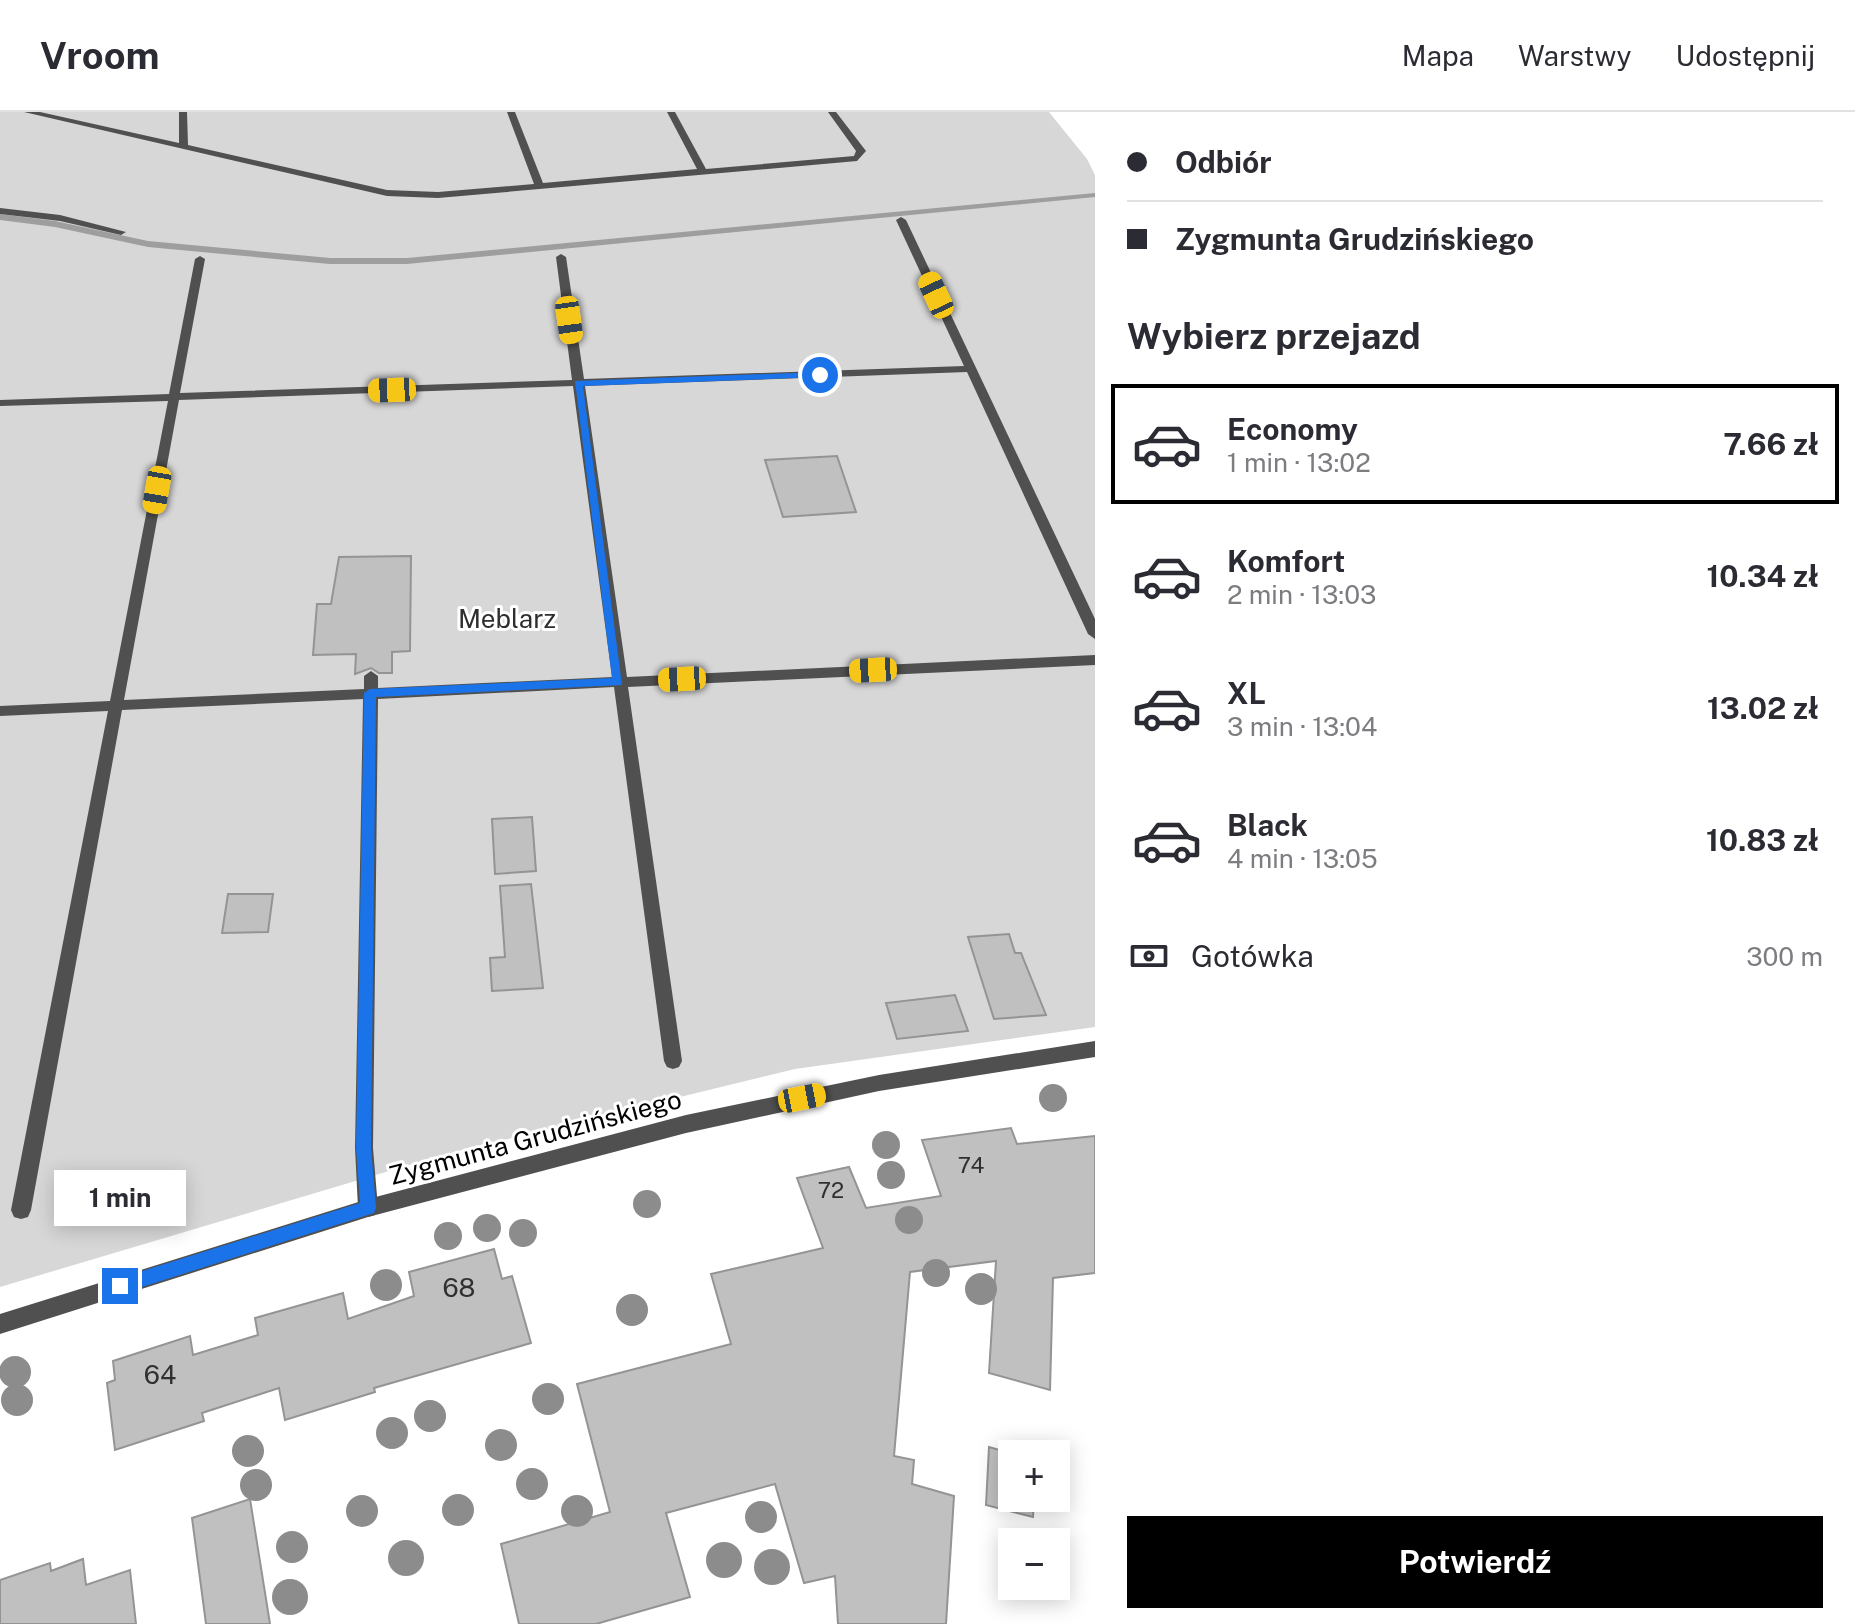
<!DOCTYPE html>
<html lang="pl">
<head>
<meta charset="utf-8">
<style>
  :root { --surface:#fff; --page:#f2f2f3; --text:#2b2b33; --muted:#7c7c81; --line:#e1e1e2; --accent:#000 }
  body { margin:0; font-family:"Public Sans",sans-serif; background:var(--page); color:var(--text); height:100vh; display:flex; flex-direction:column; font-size:30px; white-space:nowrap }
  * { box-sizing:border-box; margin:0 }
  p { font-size:26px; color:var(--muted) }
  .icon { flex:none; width:44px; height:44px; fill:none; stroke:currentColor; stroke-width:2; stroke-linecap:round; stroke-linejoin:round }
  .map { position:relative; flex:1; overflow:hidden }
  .drawer { display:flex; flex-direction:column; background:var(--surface); width:760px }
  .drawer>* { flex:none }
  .banner { display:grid; align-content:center; height:176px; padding:0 32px; background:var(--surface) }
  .controls { position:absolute; left:998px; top:1328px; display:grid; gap:16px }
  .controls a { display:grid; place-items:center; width:72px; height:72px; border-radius:0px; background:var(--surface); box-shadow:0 4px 20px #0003; font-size:40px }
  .end { position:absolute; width:36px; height:36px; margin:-18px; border:10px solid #1a73e8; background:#fff; box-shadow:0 0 0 4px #fff }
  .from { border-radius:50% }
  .bubble { position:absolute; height:56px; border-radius:0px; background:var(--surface); box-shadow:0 4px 20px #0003; font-size:26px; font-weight:700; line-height:56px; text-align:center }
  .car { position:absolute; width:24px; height:48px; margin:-24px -12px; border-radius:10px; box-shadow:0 0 6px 2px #0007; background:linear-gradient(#f5c518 24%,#345 0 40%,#f5c518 0 76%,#345 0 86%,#f5c518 0) }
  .banner b { display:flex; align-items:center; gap:28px; height:76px; font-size:30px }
  .banner b+b { border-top:2px solid var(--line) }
  .banner i { width:20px; height:20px; background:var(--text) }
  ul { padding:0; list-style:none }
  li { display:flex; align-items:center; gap:24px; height:120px; margin:0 16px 12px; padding:0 16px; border:4px solid transparent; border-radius:0px }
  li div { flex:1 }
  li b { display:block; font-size:30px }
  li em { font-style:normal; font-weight:700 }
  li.on { border-color:var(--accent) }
  li>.icon { width:72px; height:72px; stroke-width:1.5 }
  h2 { padding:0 32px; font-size:36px; line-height:96px }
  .pay { display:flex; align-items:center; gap:20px; height:88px; padding:0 32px; font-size:30px }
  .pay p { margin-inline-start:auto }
  .action { display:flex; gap:16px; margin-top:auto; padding:16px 32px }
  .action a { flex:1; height:92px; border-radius:0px; background:var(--accent); color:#fff; font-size:32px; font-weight:700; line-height:92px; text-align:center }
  header { display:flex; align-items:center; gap:48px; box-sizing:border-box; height:112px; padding:0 40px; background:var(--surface); border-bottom:2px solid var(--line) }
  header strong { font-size:38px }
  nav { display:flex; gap:44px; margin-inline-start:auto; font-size:28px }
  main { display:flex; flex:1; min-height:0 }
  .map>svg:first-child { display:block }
  .green { fill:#d7d7d7 }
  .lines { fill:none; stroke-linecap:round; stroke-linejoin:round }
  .stream { fill:#9e9e9e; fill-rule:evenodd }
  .building { fill:#c0c0c0; stroke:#949494; stroke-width:2 }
  .service { fill:#505050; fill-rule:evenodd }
  .tertiary { fill:#505050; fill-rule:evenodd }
  .tree { fill:#8c8c8c }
  .route { fill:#1a73e8 }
  .labels { text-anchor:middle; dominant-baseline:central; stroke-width:6; stroke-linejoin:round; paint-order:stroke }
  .number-label { font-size:22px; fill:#303030 }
  .park-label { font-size:26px; fill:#2e2e2e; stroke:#fff }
  .street-label { font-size:26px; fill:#000; stroke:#fff }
  .near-number-label { font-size:26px; fill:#303030 }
</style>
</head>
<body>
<header>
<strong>Vroom</strong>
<nav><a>Mapa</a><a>Warstwy</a><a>Udostępnij</a></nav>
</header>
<main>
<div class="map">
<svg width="1095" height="1512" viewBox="0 0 1095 1512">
  <rect width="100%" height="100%" fill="#fff"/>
  <path class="green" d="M0 0H1049L1087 47 1095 63V915L795 957 446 1042 0 1175Z"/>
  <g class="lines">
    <path class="stream" d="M1095 81V85L407 152H330L148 135 55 115 0 108V102L55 109 148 129 330 146H407Z"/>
  </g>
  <path class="building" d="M837 344 856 400 783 405 765 348Z
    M411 444 410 539 392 540V561H379L371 556 355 562 356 542 313 543 317 492H331L339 445Z
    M532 705 536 759 495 762 492 707Z
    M531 772 543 876 492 879 490 846 505 845 500 774Z
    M228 782H273L268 820 222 821Z
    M1009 822 1015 841H1021L1046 903 994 907 968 825Z
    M955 883 968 919 897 927 886 891Z
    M1011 1016 1017 1032 1095 1024V1161L1053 1166 1050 1278 989 1261 996 1149 910 1160 894 1344 914 1348 912 1372 954 1384 946 1512H838L835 1464 804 1471 775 1372 666 1401 690 1485 596 1512H519L501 1432 610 1400 577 1272 731 1232 711 1162 823 1136 797 1066 849 1055 866 1096 941 1084 922 1028Z
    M494 1137 502 1167 512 1164 531 1231 374 1276 375 1280 285 1308 279 1276 202 1301 204 1309 115 1338 107 1271 115 1268 113 1249 190 1224 193 1243 258 1223 255 1206 343 1181 348 1207 414 1184 409 1160Z
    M989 1335 1013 1342 1012 1386H1034L1033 1405 986 1393Z
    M250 1387 270 1512H206L192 1406Z
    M83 1447 86 1473 130 1458 136 1512H0V1468L50 1451 51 1459Z"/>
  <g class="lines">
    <path class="service" d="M24 0H40L179 31V0H187L188 33 387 78 438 80 534 72 507 0H515L543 71 697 57 667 0H675L706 57 854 44 856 39 828 0H836L866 39 857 49 438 86 387 84Z
      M0 96 60 103 126 120 121 123 60 109 0 102Z
      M901 105 906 108 1095 507V527L1088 522 967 260 585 274 627 565 1095 543V553L628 575 682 949 679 955 673 957 667 955 664 949 614 575 378 587 373 1036 378 1096 375 1103 368 1105 361 1103 358 1096 355 1036 363 587 122 598 31 1098 28 1105 21 1107 14 1105 11 1098 108 599 0 604V594L110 589 168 289 0 294V288L169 282 195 147 200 144 205 147 180 281 572 268 556 145 561 142 566 145 584 267 964 254 896 108ZM573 274 612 565 378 576V564L371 559 364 564V577L124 588 179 288Z"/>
    <path class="tertiary" d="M1095 929V945L879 979 686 1021 368 1105 0 1222V1202L368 1087 686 1003 879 963Z"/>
  </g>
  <g class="tree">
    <circle cx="1053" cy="986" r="14"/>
    <circle cx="886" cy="1033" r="14"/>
    <circle cx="891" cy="1063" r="14"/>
    <circle cx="647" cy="1092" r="14"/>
    <circle cx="909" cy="1108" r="14"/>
    <circle cx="487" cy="1116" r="14"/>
    <circle cx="523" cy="1121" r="14"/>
    <circle cx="448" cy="1124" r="14"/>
    <circle cx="936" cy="1161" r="14"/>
    <circle cx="386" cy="1173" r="16"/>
    <circle cx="981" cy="1177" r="16"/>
    <circle cx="632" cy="1198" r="16"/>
    <circle cx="15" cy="1260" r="16"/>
    <circle cx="548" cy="1287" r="16"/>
    <circle cx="17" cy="1288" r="16"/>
    <circle cx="430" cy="1304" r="16"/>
    <circle cx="392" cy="1321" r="16"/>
    <circle cx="501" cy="1333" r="16"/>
    <circle cx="248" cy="1339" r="16"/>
    <circle cx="532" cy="1372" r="16"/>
    <circle cx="256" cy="1373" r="16"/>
    <circle cx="458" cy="1398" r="16"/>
    <circle cx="362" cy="1399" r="16"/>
    <circle cx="577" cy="1399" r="16"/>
    <circle cx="761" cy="1405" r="16"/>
    <circle cx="292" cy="1435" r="16"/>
    <circle cx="406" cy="1446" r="18"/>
    <circle cx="724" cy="1448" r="18"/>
    <circle cx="772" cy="1455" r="18"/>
    <circle cx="290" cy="1485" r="18"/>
  </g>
  <path class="route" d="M820 260 823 265 583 274 622 573 376 585 371 1036 376 1096 374 1101 120 1182 114 1180 112 1174 120 1166 360 1091 356 1036 364 581 370 577 612 566 575 269Z"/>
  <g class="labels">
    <g class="number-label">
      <text x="971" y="1053">74</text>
      <text x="831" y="1078">72</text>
    </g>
    <g class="park-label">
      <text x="507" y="506">Meblarz</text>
    </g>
    <g class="street-label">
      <text transform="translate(535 1025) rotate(-15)">Zygmunta Grudzińskiego</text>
    </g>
    <g class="near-number-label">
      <text x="459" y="1175">68</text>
      <text x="160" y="1262">64</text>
    </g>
  </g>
</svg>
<div class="controls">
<a>+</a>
<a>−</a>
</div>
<i class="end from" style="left:820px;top:263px"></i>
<i class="end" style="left:120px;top:1174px"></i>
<div class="bubble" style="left:54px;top:1058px;width:132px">1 min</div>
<i class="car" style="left:936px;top:183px;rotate:335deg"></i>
<i class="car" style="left:569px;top:208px;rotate:172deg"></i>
<i class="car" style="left:392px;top:278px;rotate:268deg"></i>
<i class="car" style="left:157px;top:378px;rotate:190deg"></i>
<i class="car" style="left:873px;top:558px;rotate:267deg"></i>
<i class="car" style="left:682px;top:567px;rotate:267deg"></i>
<i class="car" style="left:802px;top:986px;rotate:79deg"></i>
</div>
<section class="drawer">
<div class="banner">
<b><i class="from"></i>Odbiór</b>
<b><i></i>Zygmunta Grudzińskiego</b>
</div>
<h2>Wybierz przejazd</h2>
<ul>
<li class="on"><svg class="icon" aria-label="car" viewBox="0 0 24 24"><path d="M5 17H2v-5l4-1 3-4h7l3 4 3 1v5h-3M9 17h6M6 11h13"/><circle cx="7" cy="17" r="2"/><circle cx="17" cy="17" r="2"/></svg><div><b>Economy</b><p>1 min · 13:02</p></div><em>7.66 zł</em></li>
<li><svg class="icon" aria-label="car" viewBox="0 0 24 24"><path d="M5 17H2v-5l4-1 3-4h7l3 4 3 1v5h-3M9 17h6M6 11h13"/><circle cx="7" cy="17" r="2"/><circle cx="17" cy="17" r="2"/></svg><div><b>Komfort</b><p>2 min · 13:03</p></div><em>10.34 zł</em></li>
<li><svg class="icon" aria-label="car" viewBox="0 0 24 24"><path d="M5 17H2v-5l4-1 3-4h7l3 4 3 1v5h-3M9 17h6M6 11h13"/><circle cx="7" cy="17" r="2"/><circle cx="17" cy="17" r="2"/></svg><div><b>XL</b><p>3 min · 13:04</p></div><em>13.02 zł</em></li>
<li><svg class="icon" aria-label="car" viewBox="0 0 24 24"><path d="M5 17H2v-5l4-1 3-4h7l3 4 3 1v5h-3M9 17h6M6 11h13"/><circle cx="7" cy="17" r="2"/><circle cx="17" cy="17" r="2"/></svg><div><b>Black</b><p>4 min · 13:05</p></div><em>10.83 zł</em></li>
</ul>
<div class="pay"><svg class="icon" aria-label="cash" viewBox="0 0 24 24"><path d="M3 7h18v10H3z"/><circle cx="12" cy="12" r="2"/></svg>Gotówka<p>300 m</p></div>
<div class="action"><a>Potwierdź</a></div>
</section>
</main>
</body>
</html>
